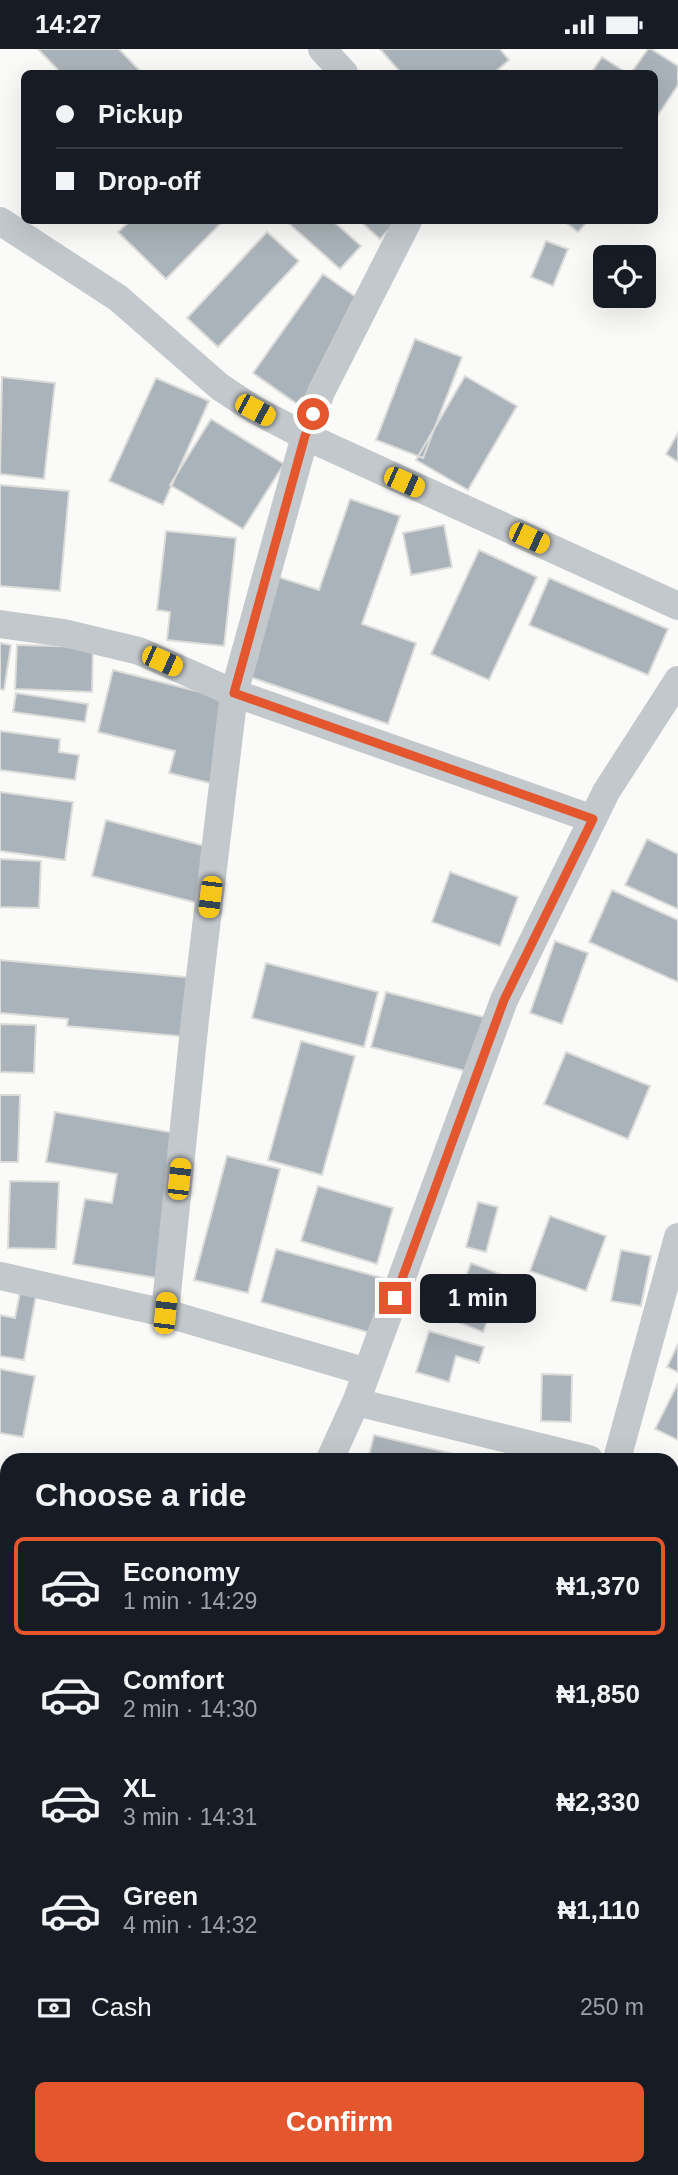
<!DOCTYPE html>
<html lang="en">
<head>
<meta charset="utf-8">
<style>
  :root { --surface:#171b24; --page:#20242c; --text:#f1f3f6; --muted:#9ea1a6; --line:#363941; --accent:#e4572e }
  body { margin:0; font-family:Arial,sans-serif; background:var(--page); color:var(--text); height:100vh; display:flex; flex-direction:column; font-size:26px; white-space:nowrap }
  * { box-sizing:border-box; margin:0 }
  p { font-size:23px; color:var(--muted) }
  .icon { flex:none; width:38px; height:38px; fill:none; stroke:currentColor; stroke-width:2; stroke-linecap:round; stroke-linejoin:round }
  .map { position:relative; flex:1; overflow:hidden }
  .drawer { position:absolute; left:0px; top:1404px; width:679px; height:723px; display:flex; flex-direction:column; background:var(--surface); border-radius:21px 21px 0 0; box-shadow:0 7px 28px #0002 }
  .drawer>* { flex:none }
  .top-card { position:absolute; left:21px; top:21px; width:637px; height:154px; border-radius:10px; box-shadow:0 7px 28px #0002; display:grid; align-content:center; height:154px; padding:0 35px; background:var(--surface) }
  .buttons { position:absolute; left:593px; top:196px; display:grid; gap:14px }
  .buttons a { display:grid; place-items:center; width:63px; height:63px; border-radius:10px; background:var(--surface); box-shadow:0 7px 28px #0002; font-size:35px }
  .end { position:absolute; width:32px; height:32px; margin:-16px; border:9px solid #e4572e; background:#fff; box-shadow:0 0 0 4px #fff }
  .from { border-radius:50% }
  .bubble { position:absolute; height:49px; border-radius:10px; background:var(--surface); box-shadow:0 7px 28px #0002; font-size:23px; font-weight:600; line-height:49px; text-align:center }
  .car { position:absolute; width:21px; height:42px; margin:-21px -10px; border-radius:9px; box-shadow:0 0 5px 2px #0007; background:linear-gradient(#f5c518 24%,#345 0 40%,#f5c518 0 76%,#345 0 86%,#f5c518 0) }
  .top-card b { display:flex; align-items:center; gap:24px; height:66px; font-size:26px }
  .top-card b+b { border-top:2px solid var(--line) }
  .top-card i { width:18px; height:18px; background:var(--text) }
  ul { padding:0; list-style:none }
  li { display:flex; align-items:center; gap:21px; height:98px; margin:0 14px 10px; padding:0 21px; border:4px solid transparent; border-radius:10px }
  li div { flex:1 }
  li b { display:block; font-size:26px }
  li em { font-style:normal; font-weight:600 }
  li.current { border-color:var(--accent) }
  li>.icon { width:63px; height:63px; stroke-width:1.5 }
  h2 { padding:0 35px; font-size:32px; line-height:84px }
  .pay { display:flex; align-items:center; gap:18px; height:77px; padding:0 35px; font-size:26px }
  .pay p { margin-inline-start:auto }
  .button { display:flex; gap:14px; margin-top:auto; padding:14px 35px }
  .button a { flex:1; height:80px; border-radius:10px; background:var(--accent); color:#fff; font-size:28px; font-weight:600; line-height:80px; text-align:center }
  .status { display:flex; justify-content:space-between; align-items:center; height:49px; padding:0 35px; background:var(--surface); direction:ltr }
  .status svg { height:19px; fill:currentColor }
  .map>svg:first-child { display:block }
  .building { fill:#aab3b9; stroke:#dcdcda; stroke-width:2 }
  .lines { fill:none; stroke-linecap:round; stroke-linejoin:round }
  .minor { stroke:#c3c8cc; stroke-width:28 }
  .route { stroke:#e4572e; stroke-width:9 }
</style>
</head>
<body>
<div class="status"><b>14:27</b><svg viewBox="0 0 49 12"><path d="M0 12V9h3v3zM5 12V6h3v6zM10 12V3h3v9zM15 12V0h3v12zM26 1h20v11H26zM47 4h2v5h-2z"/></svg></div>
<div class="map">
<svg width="678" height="2126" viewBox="0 0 678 2126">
  <rect width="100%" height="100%" fill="#fafaf8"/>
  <path class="building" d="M38 0H119L142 24H61Z
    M380 0H500L509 11 494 24H401Z
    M648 0H651L678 17V36L654 72V24H631Z
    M602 8 627 24H591Z
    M130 172H223L166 230 118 183Z
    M286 172H333L361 197 340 220Z
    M360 172H397L380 190Z
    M564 172H588L578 183Z
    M267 183 299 212 218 298 187 269Z
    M546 192 568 200 553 237 531 228Z
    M323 225 370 258 300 357 253 324Z
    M415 290 462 308 423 409 376 391Z
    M465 327 517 357 468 441 416 411Z
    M2 328 55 334 44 430 0 425Z
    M156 329 209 352 163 456 109 432Z
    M211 370 284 415 243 480 170 436Z
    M678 384V413L666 405Z
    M0 436 69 442 60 542 0 537Z
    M350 450 400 467 362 575 416 594 388 675 241 625 275 527 319 541Z
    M444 476 452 518 411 526 403 484Z
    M166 482 236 489 224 597 167 591 170 563 157 561Z
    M479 501 537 528 489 631 431 605Z
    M549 529 668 580 648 626 529 576Z
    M0 594 11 596 4 641 0 640Z
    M17 596 93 598 92 643 15 640Z
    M113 621 236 652 214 735 169 724 175 702 98 683Z
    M16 644 88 655 85 673 13 663Z
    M0 682 60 690 59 703 79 706 75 731 0 721Z
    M0 743 73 753 65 811 0 802Z
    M106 771 224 802 209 857 92 827Z
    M647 790 678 805V860L625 836Z
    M0 810 41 812 39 859 0 858Z
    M450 823 518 848 500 897 432 873Z
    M612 841 678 871V933L589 893Z
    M555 892 588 904 562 975 530 964Z
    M0 911 196 929 190 988 67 977 68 970 0 964Z
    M266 914 378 943 364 998 252 969Z
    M386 943 503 973 489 1028 371 998Z
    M0 975 36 976 34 1024 0 1023Z
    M301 992 355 1007 322 1126 268 1111Z
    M566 1003 650 1037 628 1090 544 1055Z
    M0 1046H20L18 1113H0Z
    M55 1063 186 1086 169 1231 73 1215 85 1150 112 1154 117 1125 46 1113Z
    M227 1107 280 1120 248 1244 194 1231Z
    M10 1132 59 1133 56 1200 8 1199Z
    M318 1137 393 1159 377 1215 301 1192Z
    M478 1153 498 1158 486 1203 466 1198Z
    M550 1167 606 1187 586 1242 530 1222Z
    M276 1200 386 1230 371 1284 261 1253Z
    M621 1201 651 1207 641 1257 611 1252Z
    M471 1214 505 1227 483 1283 450 1270Z
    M21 1238 37 1241 24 1311 0 1307V1266L15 1269Z
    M429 1282 484 1298 479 1314 456 1307 449 1333 416 1323Z
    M678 1295V1323L667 1318Z
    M0 1320 35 1327 23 1388 0 1384Z
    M542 1325 572 1326 571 1373 541 1372Z
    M678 1334V1391L655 1380Z
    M374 1386 458 1406 457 1410H368Z
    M0 1457 7 1458V1516H0Z
    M678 1630V1743H673L672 1631Z
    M0 1800 7 1802V1873L0 1871Z
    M0 1886 7 1889V1962L0 1959Z
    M678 2109V2126H628L627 2124 643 2119H672V2111Z
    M151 2119H193L187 2126H158Z
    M330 2119H368L373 2126H334Z
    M429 2119H471L464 2126H436Z
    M529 2119H602L605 2126H532Z"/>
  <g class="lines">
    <path class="minor" d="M322 0 344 24
      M0 172 118 249 220 338 255 361 305 387 678 557
      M0 575 64 584 139 602 234 644 593 770
      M0 1227 165 1264 367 1323
      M165 1264 195 970 234 644 305 387 321 343 408 172
      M356 1353 589 1410
      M330 1410 356 1353 504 951 606 743 678 631
      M617 1410 678 1188
      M672 1430 678 1431
      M672 1760H678
      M672 1808 678 1804
      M0 2059 7 2044
      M215 2126 223 2119"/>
  </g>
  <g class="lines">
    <path class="route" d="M313 365 305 387 234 644 593 770 504 951 395 1249"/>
  </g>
</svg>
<div class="buttons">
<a><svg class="icon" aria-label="locate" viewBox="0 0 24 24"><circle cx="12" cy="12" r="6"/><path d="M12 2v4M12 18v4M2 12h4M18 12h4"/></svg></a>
</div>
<i class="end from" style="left:313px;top:365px"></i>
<i class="end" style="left:395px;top:1249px"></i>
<div class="bubble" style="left:420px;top:1225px;width:116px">1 min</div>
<i class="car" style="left:255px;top:361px;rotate:118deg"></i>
<i class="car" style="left:404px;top:433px;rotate:114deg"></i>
<i class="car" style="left:529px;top:489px;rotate:115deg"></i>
<i class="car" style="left:162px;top:612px;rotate:114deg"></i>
<i class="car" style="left:210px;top:848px;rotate:187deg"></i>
<i class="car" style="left:179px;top:1130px;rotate:6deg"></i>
<i class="car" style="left:165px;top:1264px;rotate:6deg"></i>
<div class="top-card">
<b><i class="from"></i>Pickup</b>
<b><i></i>Drop-off</b>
</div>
<section class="drawer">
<h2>Choose a ride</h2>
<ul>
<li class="current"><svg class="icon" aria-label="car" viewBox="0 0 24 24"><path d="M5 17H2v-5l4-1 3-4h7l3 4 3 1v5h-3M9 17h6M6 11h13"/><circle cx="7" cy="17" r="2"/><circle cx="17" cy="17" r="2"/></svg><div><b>Economy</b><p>1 min · 14:29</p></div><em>₦1,370</em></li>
<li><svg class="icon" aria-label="car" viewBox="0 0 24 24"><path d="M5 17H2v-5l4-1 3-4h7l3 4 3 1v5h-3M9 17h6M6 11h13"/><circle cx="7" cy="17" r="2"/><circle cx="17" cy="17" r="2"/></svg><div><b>Comfort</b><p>2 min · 14:30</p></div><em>₦1,850</em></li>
<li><svg class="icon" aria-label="car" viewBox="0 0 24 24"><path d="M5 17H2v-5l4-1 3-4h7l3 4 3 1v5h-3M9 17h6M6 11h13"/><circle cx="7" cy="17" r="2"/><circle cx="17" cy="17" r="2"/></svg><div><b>XL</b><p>3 min · 14:31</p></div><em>₦2,330</em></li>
<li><svg class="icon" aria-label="car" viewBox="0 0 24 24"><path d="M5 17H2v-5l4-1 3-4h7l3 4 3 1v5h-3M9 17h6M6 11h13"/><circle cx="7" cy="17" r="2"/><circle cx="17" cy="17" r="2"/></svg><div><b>Green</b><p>4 min · 14:32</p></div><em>₦1,110</em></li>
</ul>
<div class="pay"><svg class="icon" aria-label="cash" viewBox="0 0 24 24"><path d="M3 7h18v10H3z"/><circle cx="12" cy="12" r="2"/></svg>Cash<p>250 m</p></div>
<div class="button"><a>Confirm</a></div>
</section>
</div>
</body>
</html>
